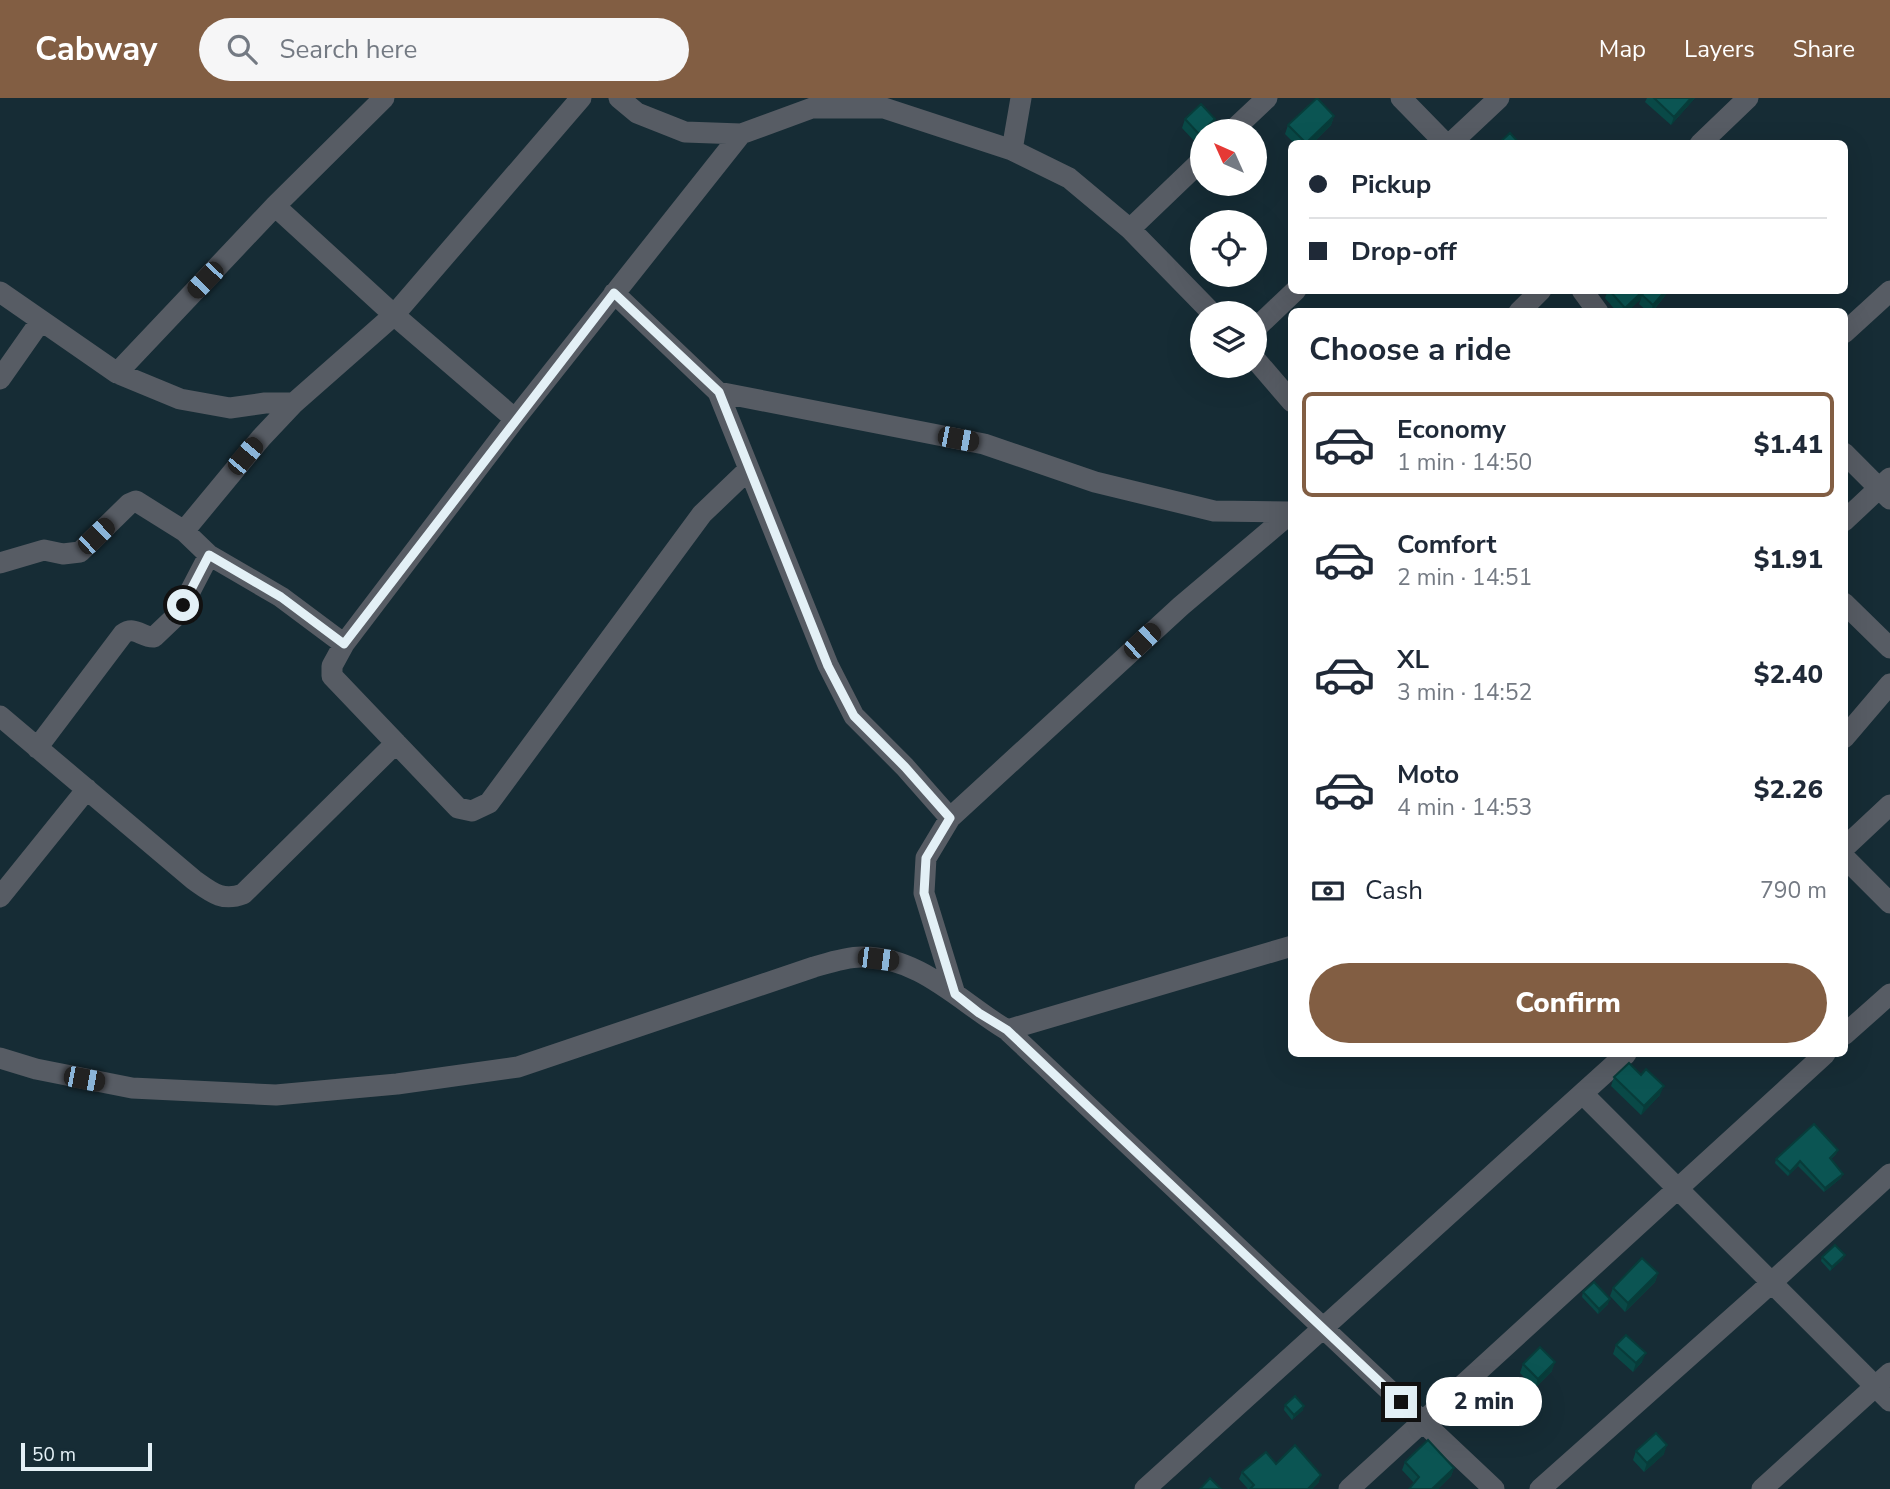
<!DOCTYPE html>
<html lang="en">
<head>
<meta charset="utf-8">
<style>
  :root { --surface:#fff; --page:#f6f6f7; --text:#1f2937; --muted:#747a83; --line:#e0e1e3; --accent:#825e43 }
  body { margin:0; font-family:"Nunito Sans",sans-serif; background:var(--page); color:var(--text); height:100vh; display:flex; flex-direction:column; font-size:26px; white-space:nowrap }
  * { box-sizing:border-box; margin:0 }
  p { font-size:23px; color:var(--muted) }
  .icon { flex:none; width:38px; height:38px; fill:none; stroke:currentColor; stroke-width:2; stroke-linecap:round; stroke-linejoin:round }
  .map { position:relative; flex:1; overflow:hidden }
  .details { position:absolute; left:1288px; top:210px; width:560px; height:749px; display:flex; flex-direction:column; background:var(--surface); border-radius:10px; box-shadow:0 7px 28px #0002 }
  .details>* { flex:none }
  .banner { position:absolute; left:1288px; top:42px; width:560px; height:154px; border-radius:10px; box-shadow:0 7px 28px #0002; display:grid; align-content:center; height:154px; padding:0 21px; background:var(--surface) }
  .needle { width:46px; rotate:315deg }
  .buttons { position:absolute; left:1190px; top:21px; display:grid; gap:14px }
  .buttons a { display:grid; place-items:center; width:77px; height:77px; border-radius:50%; background:var(--surface); box-shadow:0 7px 28px #0002; font-size:35px }
  .scale { position:absolute; left:21px; bottom:18px; width:131px; box-sizing:border-box; padding-left:7px; border:4px solid #e3f0f6; border-top:0; font-size:19px; line-height:24px; white-space:nowrap; color:#e3f0f6; -webkit-text-stroke:5px #162c35; paint-order:stroke }
  .end { position:absolute; width:32px; height:32px; margin:-16px; border:9px solid #e3f0f6; background:#111; box-shadow:0 0 0 4px #111 }
  .from { border-radius:50% }
  .bubble { position:absolute; height:49px; border-radius:24px; background:var(--surface); box-shadow:0 7px 28px #0002; font-size:23px; font-weight:800; line-height:49px; text-align:center }
  .car { position:absolute; width:21px; height:42px; margin:-21px -10px; border-radius:9px; box-shadow:0 0 5px 2px #0007; background:linear-gradient(#222 24%,#8ab4d8 0 40%,#222 0 76%,#8ab4d8 0 86%,#222 0) }
  .banner b { display:flex; align-items:center; gap:24px; height:66px; font-size:26px }
  .banner b+b { border-top:2px solid var(--line) }
  .banner i { width:18px; height:18px; background:var(--text) }
  ul { padding:0; list-style:none }
  li { display:flex; align-items:center; gap:21px; height:105px; margin:0 14px 10px; padding:0 7px; border:4px solid transparent; border-radius:10px }
  li div { flex:1 }
  li b { display:block; font-size:26px }
  li em { font-style:normal; font-weight:800 }
  li.selected { border-color:var(--accent) }
  li>.icon { width:63px; height:63px; stroke-width:1.5 }
  h2 { padding:0 21px; font-size:32px; line-height:84px }
  .pay { display:flex; align-items:center; gap:18px; height:77px; padding:0 21px; font-size:26px }
  .pay p { margin-inline-start:auto }
  .primary-button { display:flex; gap:14px; margin-top:auto; padding:14px 21px }
  .primary-button a { flex:1; height:80px; border-radius:42px; background:var(--accent); color:#fff; font-size:28px; font-weight:800; line-height:80px; text-align:center }
  header { display:flex; align-items:center; gap:42px; box-sizing:border-box; height:98px; padding:0 35px; background:var(--accent); color:#fff }
  header strong { font-size:33px }
  nav { display:flex; gap:38px; margin-inline-start:auto; font-size:24px }
  .search { width:490px; height:63px; background:var(--page); display:flex; align-items:center; gap:18px; box-sizing:border-box; padding:0 24px; border-radius:38px; color:var(--muted); font-size:26px }
  .map>svg:first-child { display:block }
  .lines { fill:none; stroke-linecap:round; stroke-linejoin:round }
  .minor { stroke:#575c64; stroke-width:21 }
  .wall { fill:#094947 }
  .shaded-wall { fill:#083c3a }
  .building { fill:#0b5553; stroke:#083c3a; stroke-width:2 }
  .route { stroke:#e3f0f6; stroke-width:9 }
</style>
</head>
<body>
<header>
<strong>Cabway</strong>
<div class="search"><svg class="icon" aria-label="search" viewBox="0 0 24 24"><circle cx="10" cy="10" r="6"/><path d="M15 15l6 6"/></svg>Search here</div>
<nav><a>Map</a><a>Layers</a><a>Share</a></nav>
</header>
<div class="map">
<svg width="1890" height="1391" viewBox="0 0 1890 1391">
  <rect width="100%" height="100%" fill="#162c35"/>
  <g class="lines">
    <path class="minor" d="M619 0 637 15 685 34 741 36 812 10H884L1012 52 1069 80 1130 131 1212 215
      M1401 0 1446 46
      M1232 33 1267 0
      M741 36 515 321 344 546 332 568V578L458 710 472 713 489 705 702 416 749 371
      M1450 46 1499 0
      M1700 46 1748 0
      M1012 52 1021 0
      M275 108 394 217 515 321
      M1130 131 1202 62
      M1582 192 1598 214
      M0 194 117 275 180 301 230 310 265 305H294
      M614 195 718 294 828 567 854 618 905 669 950 720
      M1519 214 1541 192
      M1255 231 1296 192
      M1844 235 1890 193
      M1255 261 1292 304
      M117 275 275 108 384 0
      M0 281 40 224
      M718 294 984 346 1095 384 1214 413 1291 414
      M1844 355 1890 401
      M1844 423 1890 380
      M184 433 261 340 294 305 394 217 581 0
      M0 465 44 452 63 456 80 454 129 406 136 403 184 433 209 457 281 499 344 546
      M1844 505 1890 550
      M0 618 194 782C211 794 222 804 243 796L396 645
      M1844 640 1890 586
      M37 650 123 536C135 527 142 540 154 539L174 520 183 507 209 457
      M1844 750 1890 707
      M1844 759 1890 805
      M0 799 87 691
      M955 896 924 795 926 760 950 720 1181 508 1292 414
      M1007 932 1494 1391
      M1844 937 1890 896
      M0 960 36 971 132 990 276 997 397 986 518 969 814 869C828 865 846 859 861 859 920 858 960 904 1007 932L1292 848
      M1583 996 1890 1303
      M1145 1391 1626 956
      M1349 1391 1825 956
      M1540 1391 1758 1197 1890 1076
      M1762 1391 1890 1275"/>
  </g>
  <path class="wall" d="M1647 0H1695L1671 27 1645 4Z
    M1334 18 1331 27 1312 46H1295L1285 36 1288 27Z
    M1185 21H1215L1211 30 1208 33H1202L1196 45 1182 30Z
    M1608 192H1667L1665 198 1652 214H1648L1639 206 1641 201 1627 214H1617L1605 200Z
    M1614 979 1660 997 1641 1017 1611 988Z
    M1838 1052 1836 1056 1831 1061 1841 1080 1824 1094 1798 1068 1788 1078 1775 1065 1776 1061Z
    M1822 1159 1843 1161 1830 1173 1821 1163Z
    M1658 1175 1655 1184 1625 1214 1610 1198 1613 1190Z
    M1583 1194 1608 1206 1598 1216 1582 1199Z
    M1616 1247 1642 1264 1633 1274 1613 1256Z
    M1523 1266 1552 1273 1535 1290 1520 1275Z
    M1285 1307 1303 1312 1292 1322 1284 1312Z
    M1636 1353 1664 1356 1644 1374 1633 1362Z
    M1405 1364 1454 1370 1451 1378 1438 1391H1409L1414 1385 1402 1372Z
    M1276 1366 1319 1384 1312 1391H1248L1239 1381 1242 1374Z"/>
  <path class="shaded-wall" d="M1691 0H1695L1671 27 1674 19Z
    M1334 18 1331 27 1312 46H1306Z
    M1215 21 1211 30 1208 33H1202V38L1196 45 1199 36Z
    M1644 192H1647L1642 197 1641 201 1627 214H1624L1625 210Z
    M1666 192H1667L1665 198 1651 214 1653 207Z
    M1664 988 1660 997 1641 1017 1644 1008Z
    M1800 1063 1798 1068 1788 1078 1790 1074Z
    M1843 1076 1841 1080 1824 1094 1825 1090Z
    M1845 1157 1843 1161 1830 1173 1832 1169Z
    M1658 1175 1655 1184 1625 1214 1628 1205Z
    M1610 1201 1608 1206 1598 1216 1599 1211Z
    M1646 1255 1642 1264 1633 1274 1636 1265Z
    M1555 1264 1552 1273 1535 1290 1538 1281Z
    M1304 1308 1303 1312 1292 1322 1294 1317Z
    M1667 1347 1664 1356 1644 1374 1647 1365Z
    M1454 1370 1451 1378 1438 1391H1432Z
    M1321 1377 1319 1384 1312 1391H1308Z"/>
  <path class="building" d="M1317 0 1334 18 1306 45 1288 27Z
    M1654 0H1691L1674 19Z
    M1201 6 1215 21 1199 36 1185 21Z
    M1510 35 1520 46H1498Z
    M1609 192H1644L1625 210Z
    M1646 192H1666L1653 207 1642 197Z
    M1629 965 1641 977 1646 971 1664 988 1644 1008 1614 979Z
    M1814 1026 1838 1052 1830 1060 1843 1076 1825 1090 1800 1063 1790 1074 1776 1061Z
    M1835 1147 1845 1157 1832 1169 1822 1159Z
    M1642 1160 1658 1175 1628 1205 1613 1190Z
    M1594 1184 1610 1201 1599 1211 1583 1194Z
    M1626 1237 1646 1255 1636 1265 1616 1247Z
    M1540 1249 1555 1264 1538 1281 1523 1266Z
    M1295 1298 1304 1308 1294 1317 1285 1307Z
    M1656 1335 1667 1347 1647 1365 1636 1353Z
    M1428 1342 1454 1370 1432 1391H1409L1419 1379 1405 1364Z
    M1295 1347 1321 1377 1308 1391H1250L1254 1387 1242 1374 1266 1354 1276 1366Z
    M1210 1380 1221 1391H1200Z"/>
  <g class="lines">
    <path class="route" d="M183 507 209 457 281 499 344 546 614 195 719 294 828 568 854 618 905 669 950 720 926 760 924 795 955 896 979 915 1007 932 1401 1304"/>
  </g>
</svg>
<div class="buttons">
<a><svg class="needle" viewBox="-14 -14 28 28"><path d="M0-13l5 13h-10z" fill="#e53935"/><path d="M0 13l5-13h-10z" fill="#747a83"/></svg></a>
<a><svg class="icon" aria-label="locate" viewBox="0 0 24 24"><circle cx="12" cy="12" r="6"/><path d="M12 2v4M12 18v4M2 12h4M18 12h4"/></svg></a>
<a><svg class="icon" aria-label="layers" viewBox="0 0 24 24"><path d="M12 4l9 5-9 5-9-5zM3 14l9 5 9-5"/></svg></a>
</div>
<div class="scale">50 m</div>
<i class="end from" style="left:183px;top:507px"></i>
<i class="end" style="left:1401px;top:1304px"></i>
<div class="bubble" style="left:1426px;top:1279px;width:116px">2 min</div>
<i class="car" style="left:205px;top:182px;rotate:224deg"></i>
<i class="car" style="left:958px;top:341px;rotate:101deg"></i>
<i class="car" style="left:245px;top:358px;rotate:40deg"></i>
<i class="car" style="left:96px;top:438px;rotate:46deg"></i>
<i class="car" style="left:1142px;top:543px;rotate:47deg"></i>
<i class="car" style="left:878px;top:861px;rotate:97deg"></i>
<i class="car" style="left:84px;top:981px;rotate:101deg"></i>
<div class="banner">
<b><i class="from"></i>Pickup</b>
<b><i></i>Drop-off</b>
</div>
<section class="details">
<h2>Choose a ride</h2>
<ul>
<li class="selected"><svg class="icon" aria-label="car" viewBox="0 0 24 24"><path d="M5 17H2v-5l4-1 3-4h7l3 4 3 1v5h-3M9 17h6M6 11h13"/><circle cx="7" cy="17" r="2"/><circle cx="17" cy="17" r="2"/></svg><div><b>Economy</b><p>1 min · 14:50</p></div><em>$1.41</em></li>
<li><svg class="icon" aria-label="car" viewBox="0 0 24 24"><path d="M5 17H2v-5l4-1 3-4h7l3 4 3 1v5h-3M9 17h6M6 11h13"/><circle cx="7" cy="17" r="2"/><circle cx="17" cy="17" r="2"/></svg><div><b>Comfort</b><p>2 min · 14:51</p></div><em>$1.91</em></li>
<li><svg class="icon" aria-label="car" viewBox="0 0 24 24"><path d="M5 17H2v-5l4-1 3-4h7l3 4 3 1v5h-3M9 17h6M6 11h13"/><circle cx="7" cy="17" r="2"/><circle cx="17" cy="17" r="2"/></svg><div><b>XL</b><p>3 min · 14:52</p></div><em>$2.40</em></li>
<li><svg class="icon" aria-label="car" viewBox="0 0 24 24"><path d="M5 17H2v-5l4-1 3-4h7l3 4 3 1v5h-3M9 17h6M6 11h13"/><circle cx="7" cy="17" r="2"/><circle cx="17" cy="17" r="2"/></svg><div><b>Moto</b><p>4 min · 14:53</p></div><em>$2.26</em></li>
</ul>
<div class="pay"><svg class="icon" aria-label="cash" viewBox="0 0 24 24"><path d="M3 7h18v10H3z"/><circle cx="12" cy="12" r="2"/></svg>Cash<p>790 m</p></div>
<div class="primary-button"><a>Confirm</a></div>
</section>
</div>
</body>
</html>
